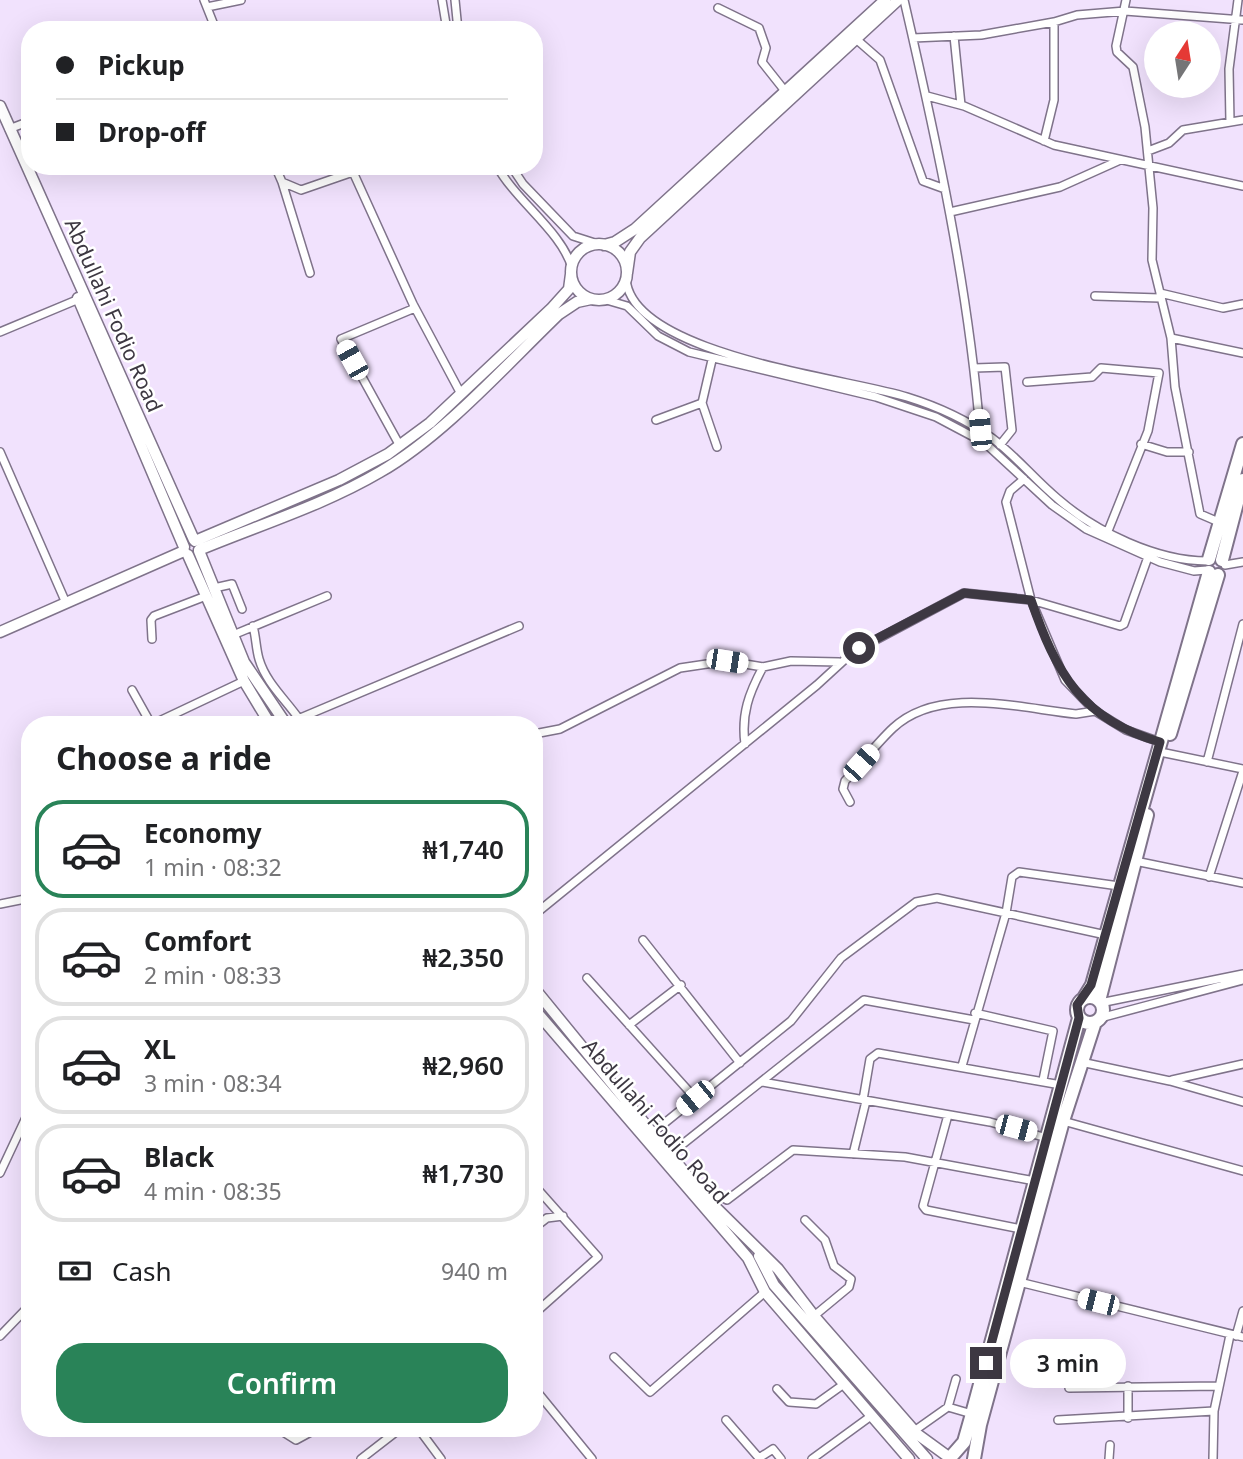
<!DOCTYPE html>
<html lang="en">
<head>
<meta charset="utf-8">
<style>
  :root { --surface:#fff; --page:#f6f6f6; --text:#202124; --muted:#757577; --line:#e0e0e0; --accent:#298358 }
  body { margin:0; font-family:"Noto Sans",sans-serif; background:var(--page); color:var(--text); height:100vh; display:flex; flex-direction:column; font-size:26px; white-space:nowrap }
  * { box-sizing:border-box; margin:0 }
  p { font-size:23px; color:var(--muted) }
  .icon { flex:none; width:38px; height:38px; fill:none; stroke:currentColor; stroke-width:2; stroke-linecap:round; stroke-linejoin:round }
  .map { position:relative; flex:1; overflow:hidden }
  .drawer { position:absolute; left:21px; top:716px; width:522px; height:721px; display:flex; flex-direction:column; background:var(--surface); border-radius:28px; box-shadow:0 7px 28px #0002 }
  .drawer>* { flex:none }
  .guide { position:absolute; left:21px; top:21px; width:522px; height:154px; border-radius:28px; box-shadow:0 7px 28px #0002; display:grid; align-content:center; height:154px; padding:0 35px; background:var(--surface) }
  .needle { width:46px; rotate:12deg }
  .buttons { position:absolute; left:1144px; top:21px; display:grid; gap:14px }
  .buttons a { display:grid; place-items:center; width:77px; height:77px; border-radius:50%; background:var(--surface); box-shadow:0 7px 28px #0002; font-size:35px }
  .end { position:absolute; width:32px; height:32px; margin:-16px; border:9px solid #3d3842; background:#fff; box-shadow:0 0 0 4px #fff }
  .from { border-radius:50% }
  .bubble { position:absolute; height:49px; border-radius:24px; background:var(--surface); box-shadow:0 7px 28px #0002; font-size:23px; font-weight:600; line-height:49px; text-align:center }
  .car { position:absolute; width:21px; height:42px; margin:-21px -10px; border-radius:9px; box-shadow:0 0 5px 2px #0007; background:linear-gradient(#fff 24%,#345 0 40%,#fff 0 76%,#345 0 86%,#fff 0) }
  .guide b { display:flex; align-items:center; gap:24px; height:66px; font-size:26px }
  .guide b+b { border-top:2px solid var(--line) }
  .guide i { width:18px; height:18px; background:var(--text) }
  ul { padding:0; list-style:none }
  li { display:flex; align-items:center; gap:21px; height:98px; margin:0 14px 10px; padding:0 21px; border:4px solid var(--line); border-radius:28px }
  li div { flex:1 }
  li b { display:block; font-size:26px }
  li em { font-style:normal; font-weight:600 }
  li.selected { border-color:var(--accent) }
  li>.icon { width:63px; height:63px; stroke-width:1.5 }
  h2 { padding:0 35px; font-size:32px; line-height:84px }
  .pay { display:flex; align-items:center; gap:18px; height:77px; padding:0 35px; font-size:26px }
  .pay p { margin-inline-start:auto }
  .primary-button { display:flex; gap:14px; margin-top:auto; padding:14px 35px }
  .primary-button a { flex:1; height:80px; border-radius:28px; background:var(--accent); color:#fff; font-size:28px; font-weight:600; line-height:80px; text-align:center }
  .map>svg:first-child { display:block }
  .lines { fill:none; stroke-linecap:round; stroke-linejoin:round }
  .street-casing { stroke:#7f738a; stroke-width:10 }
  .secondary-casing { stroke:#7f738a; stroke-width:13 }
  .highway-casing { stroke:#7f738a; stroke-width:16 }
  .street { stroke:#fff; stroke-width:7 }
  .secondary { stroke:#fff; stroke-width:10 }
  .highway { stroke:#fff; stroke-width:12 }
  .route { stroke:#3d3842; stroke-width:9 }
  .labels { text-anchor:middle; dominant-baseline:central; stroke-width:5; stroke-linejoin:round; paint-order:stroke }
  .street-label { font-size:21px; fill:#3d3842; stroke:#fff }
</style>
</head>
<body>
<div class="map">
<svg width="1243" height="1459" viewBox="0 0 1243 1459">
  <rect width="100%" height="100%" fill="#f1e2fd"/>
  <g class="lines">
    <g class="street-casing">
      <path id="street" d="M204 0 216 30
        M442 0 447 30
        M455 0 458 30
        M904 0C937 143 968 285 980 431
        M1126 0 1116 46 1117 52 1133 67 1145 127 1153 208 1152 260 1171 338 1175 387 1200 514 1221 523
        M207 7 241 0
        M718 8 759 28 766 48 762 62 785 91
        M954 36 961 105
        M913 38 981 35 1054 22 1077 15 1125 11 1243 20
        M856 39 880 60 923 181 945 189
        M927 96 964 106 1054 145 1243 186
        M1230 122 1229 69 1238 0
        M9 129 30 121
        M1044 141 1054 100V22
        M1148 151 1169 143 1183 130 1243 120
        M275 166 282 182 301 190 353 172 413 304 461 394
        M497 166C516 201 562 232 572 268
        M511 166 523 184 573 236 598 244
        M282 182 310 273
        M950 212 1060 187 1118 161
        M626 279C632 355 846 378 907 397 936 406 967 420 992 438 1016 456 1035 480 1058 499 1096 532 1157 561 1207 561
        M1160 293 1223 308 1243 304
        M1095 296 1160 298
        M603 299 627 306 658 336 689 352 876 397 936 417 985 443 1052 505 1086 529 1160 562 1194 571 1207 570
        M0 332 79 299
        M1171 338 1243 353
        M974 368 1005 367 1012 430 1000 445
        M1027 382 1092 377 1101 368 1159 373 1148 431 1108 531
        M702 403 717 447
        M656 420 702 403 712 360
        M1141 444 1167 452H1189
        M400 446 341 339 415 308
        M0 452 66 603
        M1024 479 1010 491 1006 502 1031 600 1065 680 1095 711 1126 730 1160 742
        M1225 565 1243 562
        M214 588 232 584 242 609
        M253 626C256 637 256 649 259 659 266 683 286 700 299 719
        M233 635 327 596
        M152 639 151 620 154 616 206 596
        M132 690 151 724
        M153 724 244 681
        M255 724 266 719
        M286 724 519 626
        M534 734 560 729 680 668 727 661 763 667 791 661 839 662
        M745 744C741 714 749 693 763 667
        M1165 753 1243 769
        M1207 762 1243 624
        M850 802 843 789 845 781C861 764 876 744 893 728 939 685 1018 708 1076 714L1095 711
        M1135 861 1243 883
        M1209 877 1243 771
        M0 904 30 898
        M534 915 817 685 853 652 964 593 1031 600 1120 626 1124 624 1148 557
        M643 940 740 1063
        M587 978 695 1098
        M1100 1003 1243 974
        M975 1013 1053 1031 1043 1080
        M1100 1018 1243 980
        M629 1025 681 985
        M1081 1062 1170 1081 1243 1102
        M962 1066 1006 913 1012 877 1019 872 1119 886
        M1172 1080 1243 1064
        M762 1082 990 1122 1047 1138
        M863 1100 870 1059 878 1053 1061 1085
        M948 1115 923 1206 926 1210 1021 1229
        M1063 1121 1243 1171
        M651 1134 791 1021 841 958 916 902 937 898 1106 935
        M853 1154 866 1101
        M669 1155 864 1000 974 1020
        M0 1173 30 1109
        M534 1185 598 1257 534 1314
        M703 1195 710 1191 727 1200 793 1150 905 1157 1035 1181
        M805 1220 825 1240 834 1266 851 1279 849 1287 814 1316
        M534 1228 547 1218 563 1216
        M1019 1282 1243 1337
        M0 1336 30 1305
        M1236 1336 1243 1311
        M614 1357 650 1392 765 1292
        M1128 1386V1418
        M534 1388 592 1459
        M1069 1388 1219 1386
        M777 1389 789 1402 816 1404 844 1384
        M948 1407 972 1414
        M726 1420 759 1458 773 1449 781 1459
        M1058 1420 1214 1411
        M277 1428 296 1440 318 1428
        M418 1428 441 1459
        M914 1431 948 1407 956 1379
        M361 1459 401 1428
        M812 1459 871 1416
        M1109 1459 1110 1445
        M1213 1459 1214 1411 1230 1335"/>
    </g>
    <g class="secondary-casing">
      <path id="secondary" d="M0 106 194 540
        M571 272a28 28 0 1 1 56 0a28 28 0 1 1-56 0Z
        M604 245 615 242 635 229 885 0
        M627 273 630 252 640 238 898 0
        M78 298 184 547
        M195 541 339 480 388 454 430 423 551 309 569 289 571 274
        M199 550C259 525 324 505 380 472 443 436 506 365 559 314L577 302 591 299
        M199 551 244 662 286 724
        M188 555 244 681 270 724
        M0 632 184 551
        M534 988 703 1195 778 1269 814 1316 917 1434 950 1458
        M534 1009 748 1258 765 1292 909 1459
        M759 1256 774 1285 927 1459"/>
    </g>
    <g class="highway-casing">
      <path id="highway" d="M1209 559 1243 444
        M1222 560 1243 480
        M1170 734 1218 575
        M1077 1010a13 13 0 1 1 26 0a13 13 0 1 1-26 0Z
        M1084 998 1092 985 1106 935 1209 572
        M1099 1001 1147 815
        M950 1458 964 1442 972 1414 1079 1018
        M974 1459 980 1425 1063 1121 1095 1022"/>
    </g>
    <use href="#street" class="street"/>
    <use href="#secondary" class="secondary"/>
    <use href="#highway" class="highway"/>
  </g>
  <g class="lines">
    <path class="route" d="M859 648 964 593 1031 600C1056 673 1082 720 1160 742L1091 985 1077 1005 1079 1018 986 1363"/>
  </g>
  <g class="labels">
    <g class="street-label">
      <text transform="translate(114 315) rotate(66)">Abdullahi Fodio Road</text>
      <text transform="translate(656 1121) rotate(49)">Abdullahi Fodio Road</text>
    </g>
  </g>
</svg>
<div class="buttons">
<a><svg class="needle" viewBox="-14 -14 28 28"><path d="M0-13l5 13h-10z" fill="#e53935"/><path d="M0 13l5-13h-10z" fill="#757577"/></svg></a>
</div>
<i class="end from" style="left:859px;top:648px"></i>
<i class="end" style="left:986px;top:1363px"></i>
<div class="bubble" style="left:1010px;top:1339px;width:116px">3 min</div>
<i class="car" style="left:352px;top:360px;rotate:331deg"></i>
<i class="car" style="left:980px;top:430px;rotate:355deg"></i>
<i class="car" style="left:727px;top:661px;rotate:99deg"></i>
<i class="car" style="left:861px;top:763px;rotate:42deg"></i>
<i class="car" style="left:695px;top:1098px;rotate:231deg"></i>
<i class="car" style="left:1016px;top:1128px;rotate:105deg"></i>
<i class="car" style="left:1098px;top:1302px;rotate:284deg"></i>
<div class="guide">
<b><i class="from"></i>Pickup</b>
<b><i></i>Drop-off</b>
</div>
<section class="drawer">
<h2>Choose a ride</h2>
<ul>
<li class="selected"><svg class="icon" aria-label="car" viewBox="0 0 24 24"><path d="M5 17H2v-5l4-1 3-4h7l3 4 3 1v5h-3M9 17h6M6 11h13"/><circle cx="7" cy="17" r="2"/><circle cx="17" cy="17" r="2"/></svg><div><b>Economy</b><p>1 min · 08:32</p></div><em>₦1,740</em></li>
<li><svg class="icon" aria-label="car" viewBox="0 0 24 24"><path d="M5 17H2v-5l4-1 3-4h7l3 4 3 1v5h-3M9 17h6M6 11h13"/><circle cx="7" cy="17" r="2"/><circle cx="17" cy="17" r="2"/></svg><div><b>Comfort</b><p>2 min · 08:33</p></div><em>₦2,350</em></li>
<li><svg class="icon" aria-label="car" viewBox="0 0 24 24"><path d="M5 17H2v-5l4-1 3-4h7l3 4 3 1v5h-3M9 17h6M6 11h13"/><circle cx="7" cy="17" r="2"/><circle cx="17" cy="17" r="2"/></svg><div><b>XL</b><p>3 min · 08:34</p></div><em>₦2,960</em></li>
<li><svg class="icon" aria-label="car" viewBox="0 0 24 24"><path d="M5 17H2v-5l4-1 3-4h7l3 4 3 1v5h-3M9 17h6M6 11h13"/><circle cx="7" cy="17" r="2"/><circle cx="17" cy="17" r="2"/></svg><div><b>Black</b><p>4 min · 08:35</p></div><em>₦1,730</em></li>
</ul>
<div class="pay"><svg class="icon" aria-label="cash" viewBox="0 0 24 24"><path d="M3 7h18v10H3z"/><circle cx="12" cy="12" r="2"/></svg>Cash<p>940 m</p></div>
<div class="primary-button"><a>Confirm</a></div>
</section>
</div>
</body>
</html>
